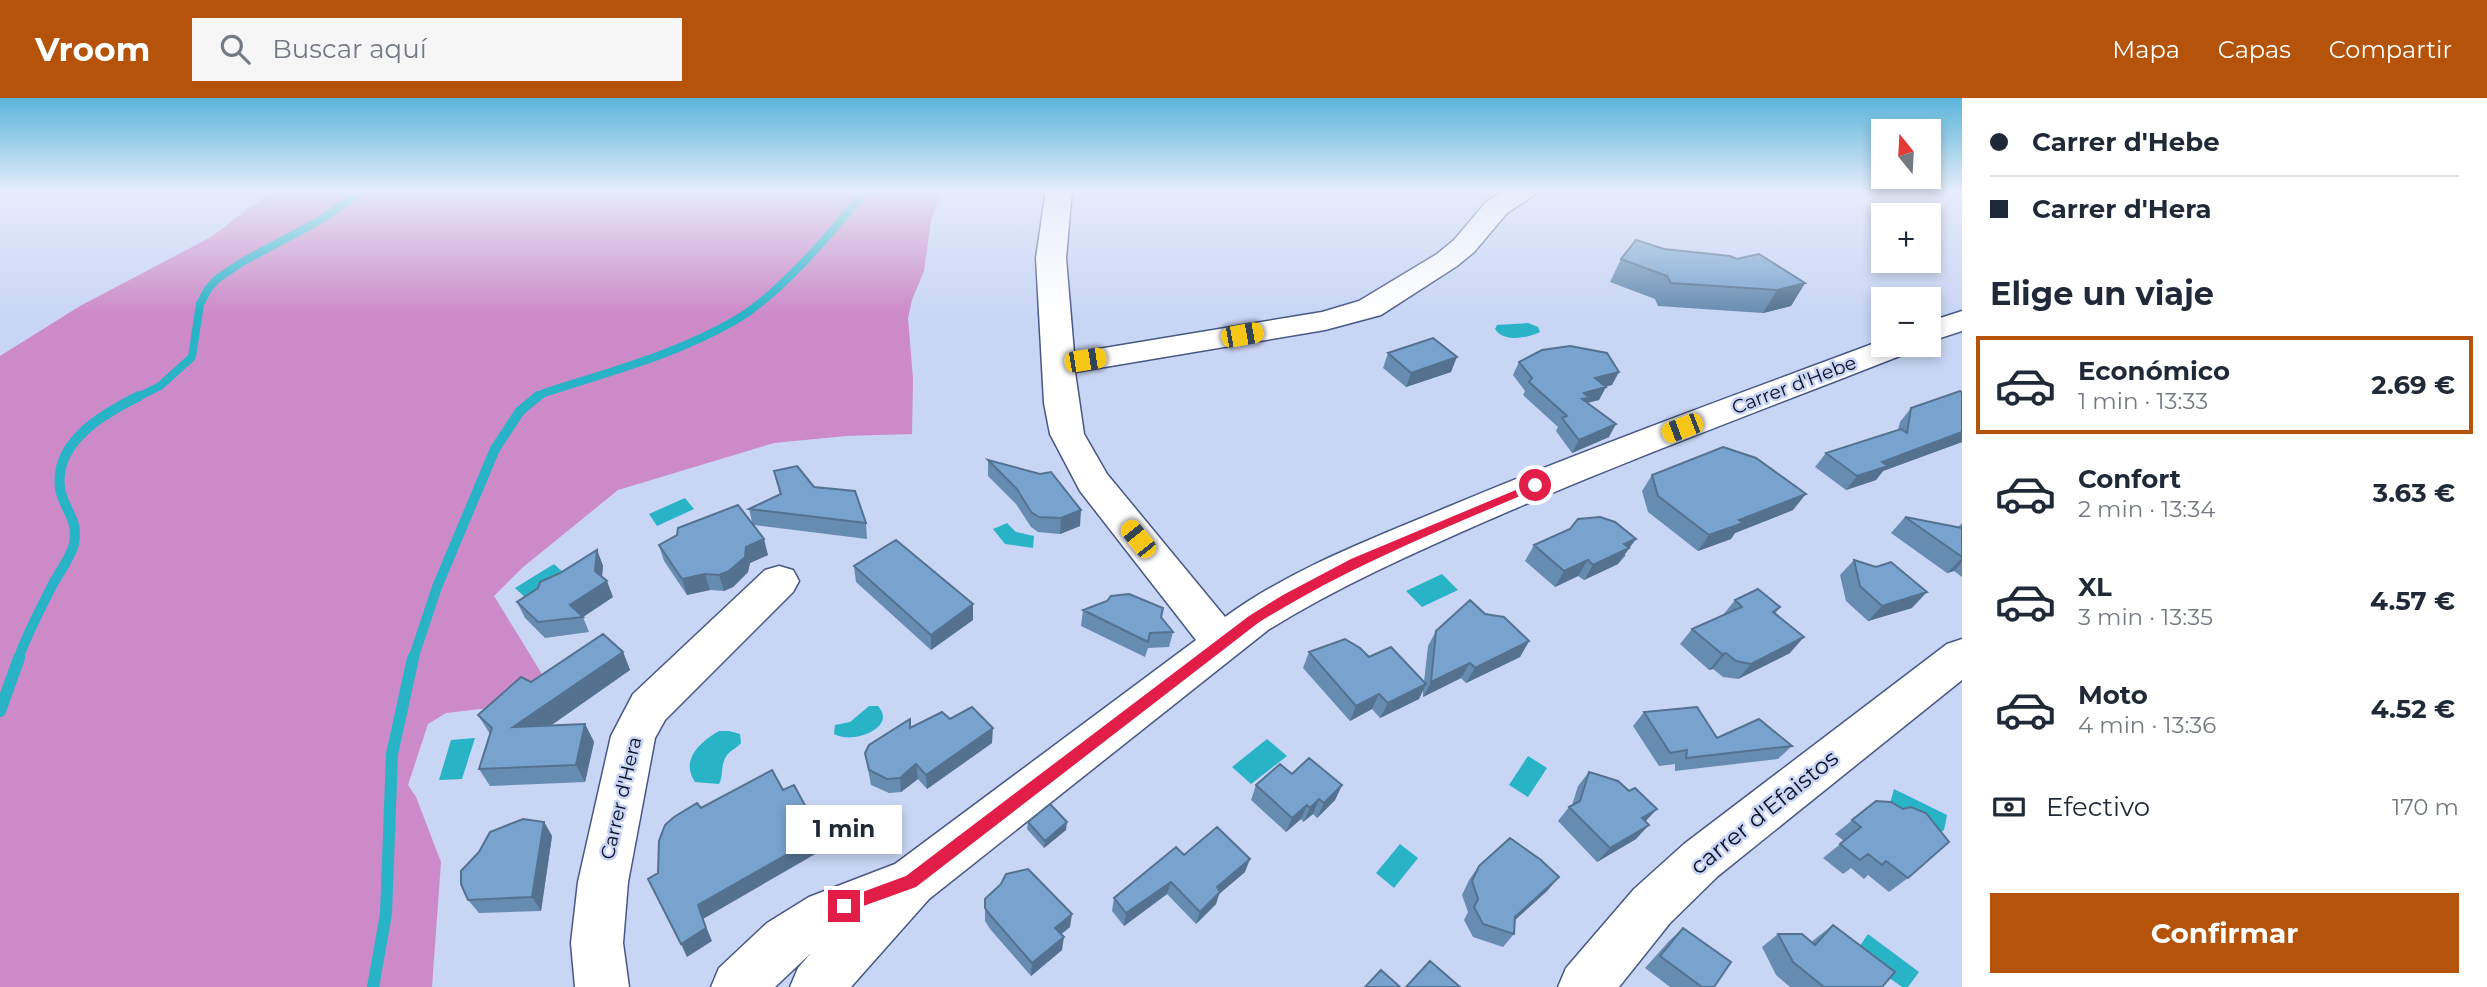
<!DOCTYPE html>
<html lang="es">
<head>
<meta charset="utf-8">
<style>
  :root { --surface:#fff; --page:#f6f6f7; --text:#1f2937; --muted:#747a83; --line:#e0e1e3; --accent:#b45309 }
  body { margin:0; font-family:Montserrat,sans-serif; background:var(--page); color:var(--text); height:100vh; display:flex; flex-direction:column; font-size:26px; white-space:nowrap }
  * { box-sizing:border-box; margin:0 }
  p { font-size:23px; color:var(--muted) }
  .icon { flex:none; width:38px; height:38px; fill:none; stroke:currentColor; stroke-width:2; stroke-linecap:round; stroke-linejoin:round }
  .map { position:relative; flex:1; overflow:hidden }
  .details { display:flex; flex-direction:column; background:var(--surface); width:525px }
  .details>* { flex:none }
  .hud { display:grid; align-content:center; height:154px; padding:0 28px; background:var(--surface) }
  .needle { width:46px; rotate:342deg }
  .tools { position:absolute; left:1871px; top:21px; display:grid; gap:14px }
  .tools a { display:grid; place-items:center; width:70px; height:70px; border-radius:0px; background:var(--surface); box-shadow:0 4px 10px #0003; font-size:35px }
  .end { position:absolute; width:32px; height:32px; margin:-16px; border:9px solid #e11d48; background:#fff; box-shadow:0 0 0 4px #fff }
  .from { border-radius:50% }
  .bubble { position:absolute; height:49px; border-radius:0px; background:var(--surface); box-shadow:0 4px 10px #0003; font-size:23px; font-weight:700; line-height:49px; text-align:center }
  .car { position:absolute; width:21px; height:42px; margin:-21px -10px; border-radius:9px; box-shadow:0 0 5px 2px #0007; background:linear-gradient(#f5c518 24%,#345 0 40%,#f5c518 0 76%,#345 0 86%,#f5c518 0) }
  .hud b { display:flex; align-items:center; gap:24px; height:66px; font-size:26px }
  .hud b+b { border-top:2px solid var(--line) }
  .hud i { width:18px; height:18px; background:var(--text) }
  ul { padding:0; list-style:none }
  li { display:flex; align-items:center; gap:21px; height:98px; margin:0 14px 10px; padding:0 14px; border:4px solid transparent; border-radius:0px }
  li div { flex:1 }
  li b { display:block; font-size:26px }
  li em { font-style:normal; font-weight:700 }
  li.selected { border-color:var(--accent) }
  li>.icon { width:63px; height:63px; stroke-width:1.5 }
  h2 { padding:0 28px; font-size:32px; line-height:84px }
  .pay { display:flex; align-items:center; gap:18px; height:77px; padding:0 28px; font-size:26px }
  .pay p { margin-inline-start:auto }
  .button { display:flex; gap:14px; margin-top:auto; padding:14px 28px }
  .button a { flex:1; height:80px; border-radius:0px; background:var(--accent); color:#fff; font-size:28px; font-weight:700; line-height:80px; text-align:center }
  header { display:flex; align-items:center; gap:42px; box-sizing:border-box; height:98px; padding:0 35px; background:var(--accent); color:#fff }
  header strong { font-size:33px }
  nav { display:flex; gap:38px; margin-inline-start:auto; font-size:24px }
  .search { width:490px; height:63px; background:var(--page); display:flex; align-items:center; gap:18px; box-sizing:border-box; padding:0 24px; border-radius:0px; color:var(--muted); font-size:26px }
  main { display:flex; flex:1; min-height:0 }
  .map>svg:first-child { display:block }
  .forest { fill:#cc8ac8 }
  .water { fill:#28b3c6 }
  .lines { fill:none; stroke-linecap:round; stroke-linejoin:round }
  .stream-far2 { stroke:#28b3c6; stroke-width:8 }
  .stream-far1 { stroke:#28b3c6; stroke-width:10 }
  .stream { stroke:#28b3c6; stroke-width:12 }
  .minor-casing { stroke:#475785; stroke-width:3 }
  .minor { fill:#fff; fill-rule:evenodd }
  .wall { fill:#678cb1 }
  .shaded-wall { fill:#547290 }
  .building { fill:#78a3ce; stroke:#547290; stroke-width:2 }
  .route { fill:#e11d48 }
  .labels { text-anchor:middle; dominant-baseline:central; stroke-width:5; stroke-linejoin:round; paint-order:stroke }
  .street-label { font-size:19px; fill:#0b1123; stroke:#c8d5f5 }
  .near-street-label { font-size:23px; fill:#0b1123; stroke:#c8d5f5 }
</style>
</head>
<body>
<header>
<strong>Vroom</strong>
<div class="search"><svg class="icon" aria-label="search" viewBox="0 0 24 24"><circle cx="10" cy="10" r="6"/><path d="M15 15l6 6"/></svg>Buscar aquí</div>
<nav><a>Mapa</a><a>Capas</a><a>Compartir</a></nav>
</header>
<main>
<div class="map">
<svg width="1962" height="889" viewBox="0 0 1962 889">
  <rect width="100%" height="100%" fill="#c8d5f5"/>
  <path class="forest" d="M273 92H941L931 122 924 173 912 202 908 220 913 281 912 336 846 338 774 345 618 392 522 470 494 498 545 581 498 609 446 615 428 626 408 687 416 699 441 764 432 889H0V258L80 208 211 139Z"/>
  <path class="water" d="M1528 225 1538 229 1540 234C1526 241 1503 244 1495 231L1497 227Z
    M685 400 694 411 657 428 649 416Z
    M1007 425 1016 434 1034 438 1033 450 1005 446 993 431Z
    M554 466 566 477 528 502 515 490Z
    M1442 476 1458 492 1422 509 1406 493Z
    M869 608H878C898 630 852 647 834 636L835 627 850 624Z
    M719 633H729L740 636 741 645C737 650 731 652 727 657 720 666 724 677 719 686L695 684C680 662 700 644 719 633Z
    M475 640 462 681 439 682 451 642Z
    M1267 641 1287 658 1251 686 1232 669Z
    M1528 658 1547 670 1528 699 1509 687Z
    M1894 691 1947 717 1944 732 1936 738 1889 709Z
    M1400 746 1418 760 1394 790 1376 775Z
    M1868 836 1919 874 1908 889H1902L1855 855Z"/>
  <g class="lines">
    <path class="stream-far2" d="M136 300 160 288 192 259 200 206 208 191 217 181 242 164 317 124 364 92
      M536 300 544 295C608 274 675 257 734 223 778 198 834 132 866 92"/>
    <path class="stream-far1" d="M18 561C28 534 41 509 54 484 61 472 71 458 74 446 79 420 63 411 60 390 54 343 105 315 139 298
      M413 561 437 489 495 351 520 313 538 298"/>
    <path class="stream" d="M0 613 19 560
      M373 889 386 816 392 656 413 560"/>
    <g class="minor-casing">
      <path id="minor" d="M1046 92H1072L1066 160 1074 255 1322 214 1359 203 1437 156 1454 142 1487 103 1506 92H1537L1533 98 1507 115 1474 154 1457 168 1381 217 1325 232 1075 274 1084 336 1107 376 1225 519C1291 471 1369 442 1443 411 1588 350 1736 297 1883 242V247H1915L1910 254C1770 309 1629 361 1491 421 1414 455 1339 488 1268 532L929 801 851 889H790L798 870 811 855 775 889H711L719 870 767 825 809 799 895 766 1196 542 1080 393 1050 336 1044 305 1036 160Z
        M1962 213V233L1928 244V224Z
        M779 468 793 472 799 483 793 494 665 622 655 640 628 784 623 845 629 889H575L571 845 578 784 611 638 633 596 765 472Z
        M1962 541V582L1718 778 1670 825 1619 889H1558L1566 870 1634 791 1684 746 1947 546Z"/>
    </g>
    <use href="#minor" class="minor"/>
  </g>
  <path class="wall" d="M1664 151 1805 185 1791 208 1763 215 1658 208 1655 201 1610 184 1621 161Z
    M1388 255 1451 274 1406 289 1383 270Z
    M1519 264 1612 287 1606 288V289L1599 302 1588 305 1609 339 1572 355 1556 333 1558 329 1523 297 1525 293 1513 277Z
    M1962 294V344L1883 373 1876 382 1846 392 1815 369 1826 355 1898 332 1900 324 1911 310Z
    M988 362 1080 428 1060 436 1038 434 1031 429 1016 406 988 378Z
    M774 373 814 389 866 425 867 441 754 427 768 457 750 465 748 474 733 489 724 493 710 492 687 497 664 463 659 447 752 424 749 411 780 397Z
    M1652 377 1793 412 1735 435 1731 441 1698 453 1648 414 1642 393Z
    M1905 419 1958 429 1962 425V479L1954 473 1947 475 1891 435Z
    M1534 447 1626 457 1618 466 1584 482 1578 478 1555 489 1525 463Z
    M597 452 603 468 602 479 613 499 583 519 589 534 545 540 525 520 517 504Z
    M1854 462 1912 510 1868 523 1846 503 1840 477Z
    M854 468 973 522 931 552 856 484Z
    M1735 502 1780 509 1775 516 1790 555 1738 581 1723 579 1713 571 1709 572 1680 546 1692 531 1723 517Z
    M1083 512 1161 520 1173 534 1169 549 1148 550 1145 559 1081 528Z
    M1485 516 1529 543 1520 559 1466 585 1461 580 1423 599V592L1419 601 1380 620 1372 611 1350 623 1303 570 1309 554 1369 559 1424 584 1428 548 1436 533Z
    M623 554 630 572 550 628 585 626 594 644 585 684 490 688 479 671 490 636 478 617 531 584Z
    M1644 614 1717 640 1792 648 1778 661 1675 673V666L1659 668 1633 628Z
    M950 621 992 645 927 691 918 681 901 694 889 695 871 687 865 655 910 630Z
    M1589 674 1646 724 1636 741 1597 764 1558 723 1569 709 1572 707 1578 688Z
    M1292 676 1342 687 1335 702 1317 720 1313 716 1303 724 1301 721 1286 734 1251 702 1256 687Z
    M1876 703 1908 780 1889 794 1868 777 1864 781 1851 770 1843 776 1823 760 1844 743 1835 736Z
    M544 724 552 738 541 813 479 815 468 802Z
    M1028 724 1066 732 1044 750 1027 731Z
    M1184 757 1245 774 1219 796 1216 806 1196 826 1167 796 1124 828 1112 813 1114 800Z
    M1479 768 1559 779 1547 793 1515 822 1514 836 1503 849 1473 839 1464 822 1468 814 1462 797 1469 782Z
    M985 801 1070 829 1061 836 1062 852 1031 878 990 831 985 823Z
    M1833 827 1882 889H1790L1776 877 1762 849 1778 836 1811 844Z
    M1683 830 1714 889H1670L1645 870 1669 843Z"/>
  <path class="shaded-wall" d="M1805 185 1791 208 1763 215 1777 192Z
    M1457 259 1451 274 1406 289 1411 275Z
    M1619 274 1612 287 1588 293 1595 280Z
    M1606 289 1599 302 1586 305 1583 313 1584 295Z
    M1616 326 1609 339 1572 355 1579 342Z
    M1962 334V344L1883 373 1876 382 1846 392 1857 378 1882 364Z
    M1806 396 1793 412 1735 435 1731 441 1698 453 1709 437 1739 422Z
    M1081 412 1080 428 1060 436 1061 420Z
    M764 441 768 457 750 465 748 474 733 489 724 493 719 477 746 449Z
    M1636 441 1618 466 1584 482 1593 467 1624 446Z
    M597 452 603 468 601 487 607 483 613 499 583 519 570 507 595 473Z
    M1962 460V464L1954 473 1947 475Z
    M1588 462 1578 478 1555 489 1564 473Z
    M705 476 710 492 687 497 682 481Z
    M1927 494 1912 510 1868 523 1882 508Z
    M973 506V522L931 552V537Z
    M1804 539 1790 555 1738 581 1751 566Z
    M1529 543 1520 559 1466 585 1475 570Z
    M623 554 630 572 523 647 513 629Z
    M1726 555 1713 571 1709 572 1722 556Z
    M1470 565 1461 580 1423 599 1431 584Z
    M1426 586 1419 601 1380 620 1388 605Z
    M1379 596 1372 611 1350 623 1356 608Z
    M585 626 594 644 585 684 576 667Z
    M993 630 992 645 927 691 926 677Z
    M916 666 918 681 901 694 900 680Z
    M1342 687 1335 702 1317 720 1324 705Z
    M1319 701 1313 716 1303 724 1310 710Z
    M1307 707 1301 721 1286 734 1292 720Z
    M1657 711 1644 725 1642 720Z
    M544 724 552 738 541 813 532 799Z
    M1067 724 1066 732 1044 750 1045 743Z
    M1649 727 1636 741 1597 764 1610 750Z
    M821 737 824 751 703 821 712 843 687 859 681 846 698 807Z
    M1250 761 1245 774 1219 796 1216 806 1196 826 1200 814 1217 789Z
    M1559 779 1547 793 1504 832 1515 819Z
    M1171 784 1167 796 1124 828 1126 815Z
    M1072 816 1070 829 1053 843 1055 830Z
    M1064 839 1062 852 1031 878 1032 865Z"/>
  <path class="building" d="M1636 142 1664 151 1730 158 1737 161 1759 156 1805 185 1777 192 1671 185 1667 178 1621 161Z
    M1433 240 1457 259 1411 275 1388 255Z
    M1570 248 1607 255 1619 274 1595 280 1606 289 1584 295 1589 300 1582 301 1616 326 1579 342 1562 320 1567 318 1529 284 1532 280 1519 264 1542 252Z
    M1960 293 1962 294V334L1882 364 1888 368 1857 378 1826 355 1901 331 1907 335 1911 310Z
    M1723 349 1756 360 1806 396 1739 422 1743 425 1709 437 1658 398 1652 377Z
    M988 362 1040 376 1051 374 1081 412 1061 420 1039 419 1031 414 1017 391Z
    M797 368 814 389 855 393 866 425 749 411 781 396 774 373Z
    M738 407 764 441 746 449 745 459 729 473 719 477 705 476 682 481 659 447 677 437 678 430Z
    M1600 419 1615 424 1636 441 1624 446 1629 450 1593 467 1588 462 1564 473 1534 447 1570 431 1578 421Z
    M1905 419 1962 430V459Z
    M896 442 973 506 931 537 854 468Z
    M597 452 595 473 607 483 570 507 583 519 538 524 517 504 538 490 540 484 560 475Z
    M1854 462 1876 469 1891 464 1927 494 1882 508 1860 488Z
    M1758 491 1780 509 1773 514 1804 539 1751 566 1736 563 1726 555 1722 556 1692 531 1742 509 1735 502Z
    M1129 496 1163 510 1161 519 1173 534 1150 535 1148 544 1083 512 1107 503 1111 498Z
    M1470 502 1485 516 1504 519 1529 543 1475 570 1470 565 1431 584 1436 533Z
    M603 536 623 554 513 629 585 626 576 667 479 671 492 630 478 617 521 579 531 584Z
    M1345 541 1360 550 1369 559 1391 549 1426 586 1388 605 1379 596 1356 608 1309 554Z
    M972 609 993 630 926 677 916 666 900 680 887 681 869 672 865 655 869 647 910 621V630L942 614 950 621Z
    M1697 609 1717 640 1759 621 1792 648 1686 660 1687 652 1670 655 1644 614Z
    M1309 660 1342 687 1324 705 1319 701 1310 710 1307 707 1292 720 1256 687 1280 666 1292 676Z
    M772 672 783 692 794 687 821 737 698 807 706 830 681 846 648 781 658 775 659 743 665 727 674 719 697 705 701 710Z
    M1589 674 1618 683 1629 693 1635 690 1657 711 1642 720 1649 727 1610 750 1569 709 1580 703Z
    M1876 703 1891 704 1903 711 1911 709 1926 715 1949 744 1908 780 1886 763 1882 767 1868 756 1860 762 1840 746 1861 729 1852 722Z
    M1050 706 1067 724 1045 743 1028 724Z
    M523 721 544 724 532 799 468 802 461 786V773L479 754 490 734Z
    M1217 729 1250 761 1217 789 1220 794 1200 814 1171 784 1126 815 1114 800 1176 749 1184 757Z
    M1510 740 1541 762 1559 779 1515 819 1514 836 1483 826 1474 809 1478 801 1472 783 1479 768Z
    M1028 771 1072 816 1055 830 1064 839 1032 865 991 818 985 810V801L1001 786 1006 776Z
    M1833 827 1895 874 1882 889H1824L1793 864 1778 836H1802L1815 847Z
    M1683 830 1731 864 1714 889H1702L1660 858Z
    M1430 863 1460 889H1406Z
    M1381 872 1400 889H1365Z"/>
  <linearGradient id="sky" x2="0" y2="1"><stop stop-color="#5bb4da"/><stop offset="0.43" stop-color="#e6ecfa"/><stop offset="1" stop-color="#e6ecfa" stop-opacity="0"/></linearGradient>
  <rect width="1962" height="216" fill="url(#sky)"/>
  <path class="route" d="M1535 384 1539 385V390C1443 431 1347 469 1258 525L916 789 844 815 838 813 836 808 838 803 906 778 1249 518 1283 497 1351 461Z"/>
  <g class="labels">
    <g class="street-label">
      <text transform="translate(1794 287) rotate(-21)">Carrer d'Hebe</text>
      <text transform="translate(621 700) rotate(-77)">Carrer d'Hera</text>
    </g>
    <g class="near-street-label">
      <text transform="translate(1764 714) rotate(-39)">carrer d'Efaistos</text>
    </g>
  </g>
</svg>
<div class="tools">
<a><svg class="needle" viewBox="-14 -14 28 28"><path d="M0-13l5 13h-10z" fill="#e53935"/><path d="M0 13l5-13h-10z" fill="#747a83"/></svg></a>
<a>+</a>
<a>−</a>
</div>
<i class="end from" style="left:1535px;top:387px"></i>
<i class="end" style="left:844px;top:808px"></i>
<div class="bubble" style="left:786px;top:707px;width:116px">1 min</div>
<i class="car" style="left:1242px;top:237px;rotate:80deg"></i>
<i class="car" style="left:1085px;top:262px;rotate:81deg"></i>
<i class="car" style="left:1682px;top:330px;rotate:249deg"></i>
<i class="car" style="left:1138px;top:441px;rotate:321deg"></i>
</div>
<section class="details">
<div class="hud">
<b><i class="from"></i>Carrer d'Hebe</b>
<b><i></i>Carrer d'Hera</b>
</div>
<h2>Elige un viaje</h2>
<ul>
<li class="selected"><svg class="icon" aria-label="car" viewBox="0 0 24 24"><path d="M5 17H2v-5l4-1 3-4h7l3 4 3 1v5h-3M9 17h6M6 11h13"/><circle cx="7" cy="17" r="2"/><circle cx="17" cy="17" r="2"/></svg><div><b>Económico</b><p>1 min · 13:33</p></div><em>2.69 €</em></li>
<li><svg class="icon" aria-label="car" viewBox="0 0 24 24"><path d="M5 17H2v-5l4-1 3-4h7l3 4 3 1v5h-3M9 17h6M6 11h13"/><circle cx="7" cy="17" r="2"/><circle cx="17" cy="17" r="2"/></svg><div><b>Confort</b><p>2 min · 13:34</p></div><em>3.63 €</em></li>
<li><svg class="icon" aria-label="car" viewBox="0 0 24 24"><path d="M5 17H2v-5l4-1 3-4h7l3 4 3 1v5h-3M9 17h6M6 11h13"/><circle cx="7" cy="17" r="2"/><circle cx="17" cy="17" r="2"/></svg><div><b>XL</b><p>3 min · 13:35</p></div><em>4.57 €</em></li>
<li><svg class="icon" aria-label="car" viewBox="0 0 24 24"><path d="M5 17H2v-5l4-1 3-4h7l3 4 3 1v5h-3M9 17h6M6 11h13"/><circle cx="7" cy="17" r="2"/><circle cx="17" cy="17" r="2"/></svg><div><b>Moto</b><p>4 min · 13:36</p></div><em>4.52 €</em></li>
</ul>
<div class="pay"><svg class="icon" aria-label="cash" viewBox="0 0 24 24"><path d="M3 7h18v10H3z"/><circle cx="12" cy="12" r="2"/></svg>Efectivo<p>170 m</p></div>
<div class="button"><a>Confirmar</a></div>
</section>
</main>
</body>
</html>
